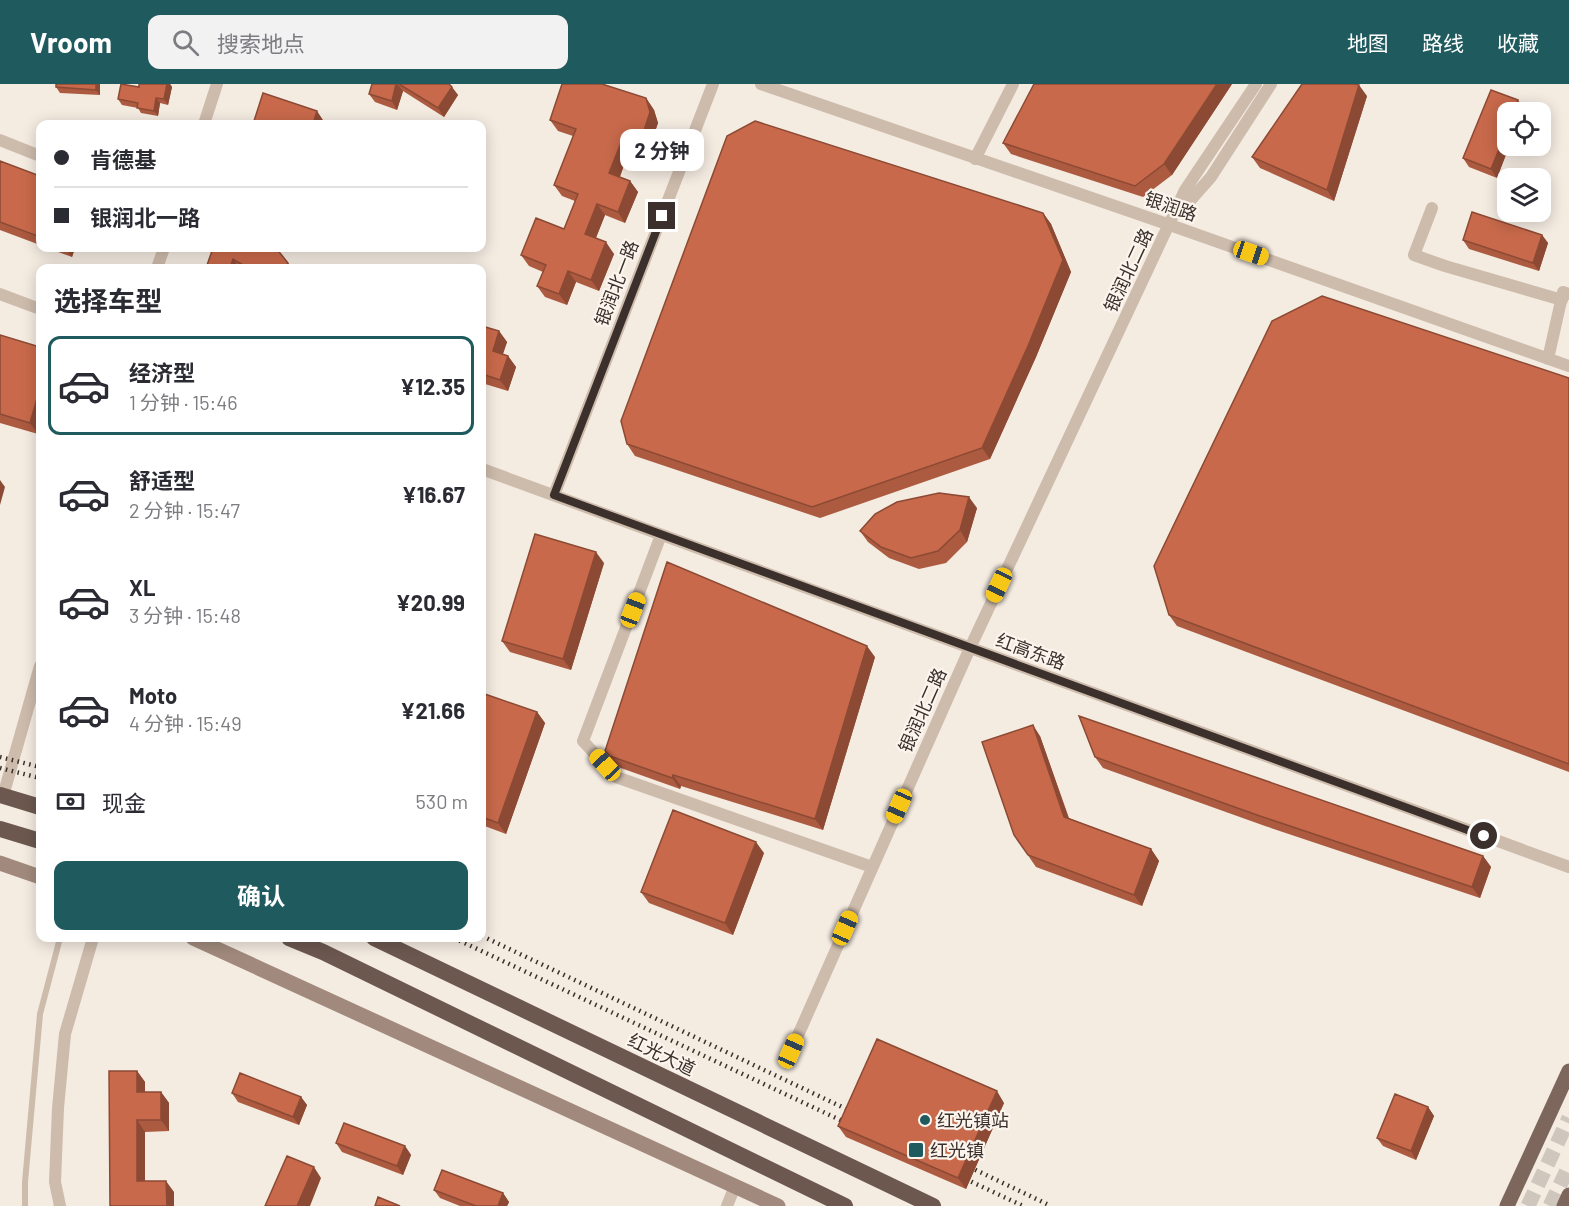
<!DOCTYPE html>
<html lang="zh">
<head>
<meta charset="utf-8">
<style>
  :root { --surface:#fff; --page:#f2f2f3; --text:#2b2b33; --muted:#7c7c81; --line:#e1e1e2; --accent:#1f5a5e }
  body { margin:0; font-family:Barlow,"Noto Sans SC",sans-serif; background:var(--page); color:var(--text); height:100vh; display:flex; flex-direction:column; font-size:22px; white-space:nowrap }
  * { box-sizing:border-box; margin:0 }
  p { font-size:20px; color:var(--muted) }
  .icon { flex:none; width:33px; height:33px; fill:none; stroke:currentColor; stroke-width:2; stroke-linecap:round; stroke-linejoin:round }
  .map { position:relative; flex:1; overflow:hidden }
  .side { position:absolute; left:36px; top:180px; width:450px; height:678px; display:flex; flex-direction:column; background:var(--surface); border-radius:12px; box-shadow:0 3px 15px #0003 }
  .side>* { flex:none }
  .banner { position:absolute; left:36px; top:36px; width:450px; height:132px; border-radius:12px; box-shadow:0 3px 15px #0003; display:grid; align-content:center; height:132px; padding:0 18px; background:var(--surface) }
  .fabs { position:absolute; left:1497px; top:18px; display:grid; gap:12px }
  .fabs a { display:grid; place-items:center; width:54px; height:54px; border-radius:12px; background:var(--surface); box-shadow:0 3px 15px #0003; font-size:30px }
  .end { position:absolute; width:27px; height:27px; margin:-14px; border:8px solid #3b302b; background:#fff; box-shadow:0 0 0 3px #fff }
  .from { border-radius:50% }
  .bubble { position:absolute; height:42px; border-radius:12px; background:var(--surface); box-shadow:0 3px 15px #0003; font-size:20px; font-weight:700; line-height:42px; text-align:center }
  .car { position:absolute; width:18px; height:36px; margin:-18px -9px; border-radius:8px; box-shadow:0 0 4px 2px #0007; background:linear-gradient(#f5c518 24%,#345 0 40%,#f5c518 0 76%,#345 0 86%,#f5c518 0) }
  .banner b { display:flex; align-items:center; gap:21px; height:57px; font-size:22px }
  .banner b+b { border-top:2px solid var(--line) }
  .banner i { width:15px; height:15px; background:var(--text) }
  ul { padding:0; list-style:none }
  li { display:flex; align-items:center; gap:18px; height:99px; margin:0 12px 9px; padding:0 6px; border:3px solid transparent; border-radius:12px }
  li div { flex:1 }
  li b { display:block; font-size:22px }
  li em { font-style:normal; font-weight:700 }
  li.selected { border-color:var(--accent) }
  li>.icon { width:54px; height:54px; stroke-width:1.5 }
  h2 { padding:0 18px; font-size:27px; line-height:72px }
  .pay { display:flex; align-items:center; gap:15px; height:66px; padding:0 18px; font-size:22px }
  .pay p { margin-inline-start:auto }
  .action { display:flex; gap:12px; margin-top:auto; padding:12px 18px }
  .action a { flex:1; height:69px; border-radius:12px; background:var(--accent); color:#fff; font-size:24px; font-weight:700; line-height:69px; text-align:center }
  header { display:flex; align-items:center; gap:36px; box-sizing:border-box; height:84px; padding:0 30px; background:var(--accent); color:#fff }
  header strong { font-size:28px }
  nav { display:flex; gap:33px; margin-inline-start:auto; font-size:21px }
  .search { width:420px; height:54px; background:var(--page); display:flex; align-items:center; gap:15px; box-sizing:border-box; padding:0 21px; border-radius:12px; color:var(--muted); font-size:22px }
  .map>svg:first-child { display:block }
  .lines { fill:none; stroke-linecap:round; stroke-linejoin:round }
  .primary-tunnel { stroke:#cfc6bd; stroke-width:15; stroke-dasharray:15 8; stroke-linecap:butt }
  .service { stroke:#cdbbac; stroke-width:6 }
  .minor { stroke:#cdbbac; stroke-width:12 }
  .secondary { stroke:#a18a7d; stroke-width:15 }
  .primary { stroke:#7d675c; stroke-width:15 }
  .trunk { stroke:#6c584f; stroke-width:16 }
  .rail { stroke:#3b302b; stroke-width:4.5; stroke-dasharray:1.5 4.5; stroke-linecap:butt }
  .wall { fill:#ac5a40 }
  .shaded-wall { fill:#8c4a34 }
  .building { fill:#c8694b; stroke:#8c4a34; stroke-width:1.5 }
  .route { stroke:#3b302b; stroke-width:8 }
  .poi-dot { fill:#1f5a5e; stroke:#fbf5ee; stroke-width:2 }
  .labels { text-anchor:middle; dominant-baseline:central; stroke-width:4.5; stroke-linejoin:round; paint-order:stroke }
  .street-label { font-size:18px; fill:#3b302b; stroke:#fbf5ee }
  .poi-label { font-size:18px; fill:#3b302b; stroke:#fbf5ee; text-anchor:start }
</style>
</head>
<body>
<header>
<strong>Vroom</strong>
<div class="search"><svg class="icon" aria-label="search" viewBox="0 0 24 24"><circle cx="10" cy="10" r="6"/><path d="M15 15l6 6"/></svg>搜索地点</div>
<nav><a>地图</a><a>路线</a><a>收藏</a></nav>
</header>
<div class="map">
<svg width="1569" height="1122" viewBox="0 0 1569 1122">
  <rect width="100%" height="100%" fill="#f4ebe1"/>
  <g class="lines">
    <path class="primary-tunnel" d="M1528 1122 1569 1034
      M1550 1122 1569 1082"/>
    <path class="service" d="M25 1122V1098L40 930 60 854"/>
    <path class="minor" d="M761 0 1170 141 1569 282
      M204 40 217 0
      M0 56 40 72
      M975 75 1013 0
      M1432 124 1414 171 1445 182 1562 216
      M1180 128 1211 93 1271 0
      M157 184 164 164
      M0 210 40 225
      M1548 275 1563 208 1569 210
      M482 385 1569 783
      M554 411 713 0
      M661 451 583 657 616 693 872 783
      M3 712 40 582
      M791 967 970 564 1185 106 1256 0
      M60 1122 55 1098 58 1024 65 950 93 854
      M727 1122 735 1102"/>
    <path class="secondary" d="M0 779 40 793
      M193 854 778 1122"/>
    <path class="primary" d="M1507 1122 1569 987
      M1564 1122 1569 1111"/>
    <path class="trunk" d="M0 711 40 723
      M0 745 40 757
      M289 854 323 868 845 1122
      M374 854 933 1122"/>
    <path class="rail" d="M0 673 40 683
      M0 684 40 694
      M482 852 861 1032
      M454 854 855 1043
      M959 1078 1051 1122
      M955 1090 1023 1122"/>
  </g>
  <path class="wall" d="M100 0V11L60 9 56 3Z
    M139 0H170L172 3 168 21 160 19 158 32 141 29 138 24 122 21 118 15 139 3Z
    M372 0H449L458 11 444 33 403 7 397 26 375 18 369 10Z
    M1232 0 1172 91 1143 113 1011 70 1003 59Z
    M1367 12 1334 117 1260 84 1252 73Z
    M646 14 654 26 658 39 645 76 628 70 620 93 630 97 638 108 625 139 605 131 596 154 614 170 599 207 576 198 567 221 545 213 537 202 543 188 529 182 521 171 564 145 575 117 562 112 554 101 573 52 558 47 550 36Z
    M1524 25 1497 94 1469 83 1463 74Z
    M0 77 40 92V161L0 146Z
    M1043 129 1051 140 1071 188 1036 273 990 375 820 434 635 372 627 360Z
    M1542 151 1548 159 1539 187 1469 165 1463 156Z
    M47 164H75L72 173Z
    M213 164 280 169 292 184H240Z
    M482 242 499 247 507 258 503 270 508 272 516 283 508 307 485 300 482 312Z
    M0 251 38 350 0 339Z
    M1569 294V688L1177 542 1169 531Z
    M977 424 967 458 946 479 919 485 889 474 868 458 860 447Z
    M604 479 571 586 510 568 502 557Z
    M875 573 823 746 681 702 680 705 618 683 605 667Z
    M482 609 537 628 545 639 506 750 482 741Z
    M1040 652 1069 734 1151 765 1159 777 1142 822 1036 783 1014 751Z
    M1095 673 1483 772 1491 783 1480 814 1265 742 1103 684Z
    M764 769 733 851 649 819 641 808Z
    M137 987 145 998V1008H161L169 1019V1047L145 1048V1097L174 1108V1122H110Z
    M232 1009 301 1013 307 1021 299 1041 238 1018Z
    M1004 1019 966 1105 846 1053 838 1042Z
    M1428 1023 1434 1032 1416 1076 1383 1062 1377 1054Z
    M336 1059 405 1062 411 1071 403 1091 342 1068Z
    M434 1106 503 1109 509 1118 507 1122H460L440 1114Z"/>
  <path class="shaded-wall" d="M96 0H100V11L96 6Z
    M167 0H170L172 3 168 21 164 15Z
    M396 0H397L403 7 397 26 392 17Z
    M1217 0H1232L1172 91 1164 80Z
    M1359 1 1367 12 1334 117 1327 106Z
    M452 3 458 11 444 33 438 24Z
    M156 14 160 19 158 32 154 27Z
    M646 14 654 26 658 39 645 76 638 65Z
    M1518 16 1524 25 1523 28H1513Z
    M317 27 323 36 321 40H313Z
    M1508 43V62H1509L1497 94 1491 85Z
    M621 59 628 70 617 100 609 89Z
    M630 97 638 108 625 139 618 128Z
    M597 120 605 131 593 161 585 150Z
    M1043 129 1051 140 1071 188 1036 273 990 375 982 364Z
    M1542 151 1548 159 1539 187 1533 179Z
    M606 158 614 170 599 207 591 196Z
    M65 164H75L72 173Z
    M275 164H281L279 169Z
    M233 175 239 184H230Z
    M288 179 292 184H285Z
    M568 187 576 198 567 221 559 210Z
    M499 247 507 258 500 278 493 267Z
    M508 272 516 283 508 307 500 296Z
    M482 295 485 300 482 312Z
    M40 304V340L38 350 30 339Z
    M0 396 5 403 0 421Z
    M969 413 977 424 967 458 960 446Z
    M596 468 604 479 571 586 563 575Z
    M867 562 875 573 823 746 815 735Z
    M537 628 545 639 506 750 498 739Z
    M1033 641 1040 652 1072 744 1064 733Z
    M673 691 681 702 680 705 672 694Z
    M756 758 764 769 733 851 725 839Z
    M1151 765 1159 777 1142 822 1134 811Z
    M1483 772 1491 783 1480 814 1472 803Z
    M137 987 145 998V1019L137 1008Z
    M997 1007 1004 1019 966 1105 958 1094Z
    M161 1008 169 1019V1047L161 1036Z
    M301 1013 307 1021 299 1041 293 1033Z
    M1428 1023 1434 1032 1416 1076 1411 1067Z
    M137 1036 145 1048V1108L137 1097Z
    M405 1062 411 1071 403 1091 397 1082Z
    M314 1083 321 1094 310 1122H297Z
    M166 1097 174 1108V1122H167Z
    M503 1109 509 1118 507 1122H498Z"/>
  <path class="building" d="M56 0H96V6L56 3Z
    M121 0 139 3V0H167L164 15 156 14 154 27 137 24 138 19 118 15Z
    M372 0H396L392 17 369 10Z
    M399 0H449L452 3 438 24Z
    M562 0H602L646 14 650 28 638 65 621 59 609 89 630 97 618 128 597 120 585 150 606 158 591 196 568 187 559 210 537 202 546 181 521 171 536 134 564 145 578 110 554 101 576 45 550 36Z
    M1034 0H1217L1164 80 1135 102 1003 59Z
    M1302 0H1355L1359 1 1327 106 1252 73Z
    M1491 6 1518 16 1513 28H1508V43L1491 85 1463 74Z
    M263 9 317 27 313 40H253Z
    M755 37 1043 129 1063 176 1028 262 982 364 812 423 627 360 621 337 727 52Z
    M0 77 40 92V153L0 138Z
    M1472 128 1542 151 1533 179 1463 156Z
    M213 164H276L288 179 285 184H248L233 175 230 184H206Z
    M1322 212 1569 294V680L1169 531 1154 482 1272 237Z
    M482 242 499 247 493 267 508 272 500 296 482 290Z
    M0 251 40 263V304L30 339 0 330Z
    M939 409 969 413 960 446 938 467 911 474 881 463 860 447 875 430 897 418Z
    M535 450 596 468 563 575 502 557Z
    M667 478 867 562 815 735 673 691 672 694 610 672 605 667Z
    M482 609 537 628 498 739 482 733Z
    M1079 632 1483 772 1472 803 1257 731 1095 673Z
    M1033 641 1064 733 1151 765 1134 811 1028 771 1014 751 982 658Z
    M673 726 756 758 725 839 641 808Z
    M877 955 997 1007 958 1094 838 1042Z
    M109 987H137V1008H161V1036H137V1097H166L167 1122H110Z
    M240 989 301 1013 293 1033 232 1009Z
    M1395 1010 1428 1023 1411 1067 1377 1054Z
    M344 1039 405 1062 397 1082 336 1059Z
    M287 1072 314 1083 297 1122H265Z
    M442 1086 503 1109 498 1122H476L434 1106Z
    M378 1113 400 1122H375Z"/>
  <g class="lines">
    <path class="route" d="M662 132 554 411 1484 752"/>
  </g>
  <g class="poi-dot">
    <circle cx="925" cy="1036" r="6"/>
    <rect x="908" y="1058" width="16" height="16" rx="3"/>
  </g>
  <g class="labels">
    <g class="street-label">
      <text transform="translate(1171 122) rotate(19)">银润路</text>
      <text transform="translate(1128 186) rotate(-65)">银润北二路</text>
      <text transform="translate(616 199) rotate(-69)">银润北一路</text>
      <text transform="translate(1031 567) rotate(20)">红高东路</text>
      <text transform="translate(922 626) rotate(-66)">银润北二路</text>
      <text transform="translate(662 970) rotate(26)">红光大道</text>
    </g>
    <g class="poi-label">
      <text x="937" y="1036">红光镇站</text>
      <text x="930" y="1066">红光镇</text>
    </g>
  </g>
</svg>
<div class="fabs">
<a><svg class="icon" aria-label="locate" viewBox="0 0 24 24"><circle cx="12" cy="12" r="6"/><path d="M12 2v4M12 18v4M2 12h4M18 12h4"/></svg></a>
<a><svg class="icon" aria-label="layers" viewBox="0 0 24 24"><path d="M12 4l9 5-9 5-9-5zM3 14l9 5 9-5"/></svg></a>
</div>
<i class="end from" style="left:1484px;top:752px"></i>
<i class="end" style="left:662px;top:132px"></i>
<div class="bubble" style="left:620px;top:45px;width:84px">2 分钟</div>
<i class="car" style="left:1251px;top:169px;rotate:109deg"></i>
<i class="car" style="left:999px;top:501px;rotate:205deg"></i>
<i class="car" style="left:633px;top:526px;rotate:21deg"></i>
<i class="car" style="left:605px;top:681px;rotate:317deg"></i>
<i class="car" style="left:899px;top:722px;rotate:204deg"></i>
<i class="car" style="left:845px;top:844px;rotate:24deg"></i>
<i class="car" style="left:791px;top:967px;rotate:24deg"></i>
<div class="banner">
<b><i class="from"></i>肯德基</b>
<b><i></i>银润北一路</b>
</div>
<section class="side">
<h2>选择车型</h2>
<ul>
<li class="selected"><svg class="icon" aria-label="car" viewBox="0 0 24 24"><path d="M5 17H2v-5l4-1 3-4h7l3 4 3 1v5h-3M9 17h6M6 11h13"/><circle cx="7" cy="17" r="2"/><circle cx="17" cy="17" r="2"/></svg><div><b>经济型</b><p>1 分钟 · 15:46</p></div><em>¥12.35</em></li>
<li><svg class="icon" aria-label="car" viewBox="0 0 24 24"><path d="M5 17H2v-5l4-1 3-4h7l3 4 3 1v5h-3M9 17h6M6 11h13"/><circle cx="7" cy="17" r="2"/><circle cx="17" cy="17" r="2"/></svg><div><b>舒适型</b><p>2 分钟 · 15:47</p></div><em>¥16.67</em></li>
<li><svg class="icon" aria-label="car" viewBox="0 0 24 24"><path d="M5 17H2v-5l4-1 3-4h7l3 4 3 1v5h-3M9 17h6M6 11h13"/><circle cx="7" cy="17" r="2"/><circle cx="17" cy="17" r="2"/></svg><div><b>XL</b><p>3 分钟 · 15:48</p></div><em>¥20.99</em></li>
<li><svg class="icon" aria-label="car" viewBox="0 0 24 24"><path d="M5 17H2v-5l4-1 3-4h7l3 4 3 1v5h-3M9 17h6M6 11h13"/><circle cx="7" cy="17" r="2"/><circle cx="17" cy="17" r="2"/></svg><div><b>Moto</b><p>4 分钟 · 15:49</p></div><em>¥21.66</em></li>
</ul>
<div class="pay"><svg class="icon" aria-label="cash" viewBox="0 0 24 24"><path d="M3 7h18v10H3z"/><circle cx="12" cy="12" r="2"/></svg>现金<p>530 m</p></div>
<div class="action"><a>确认</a></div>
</section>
</div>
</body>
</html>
